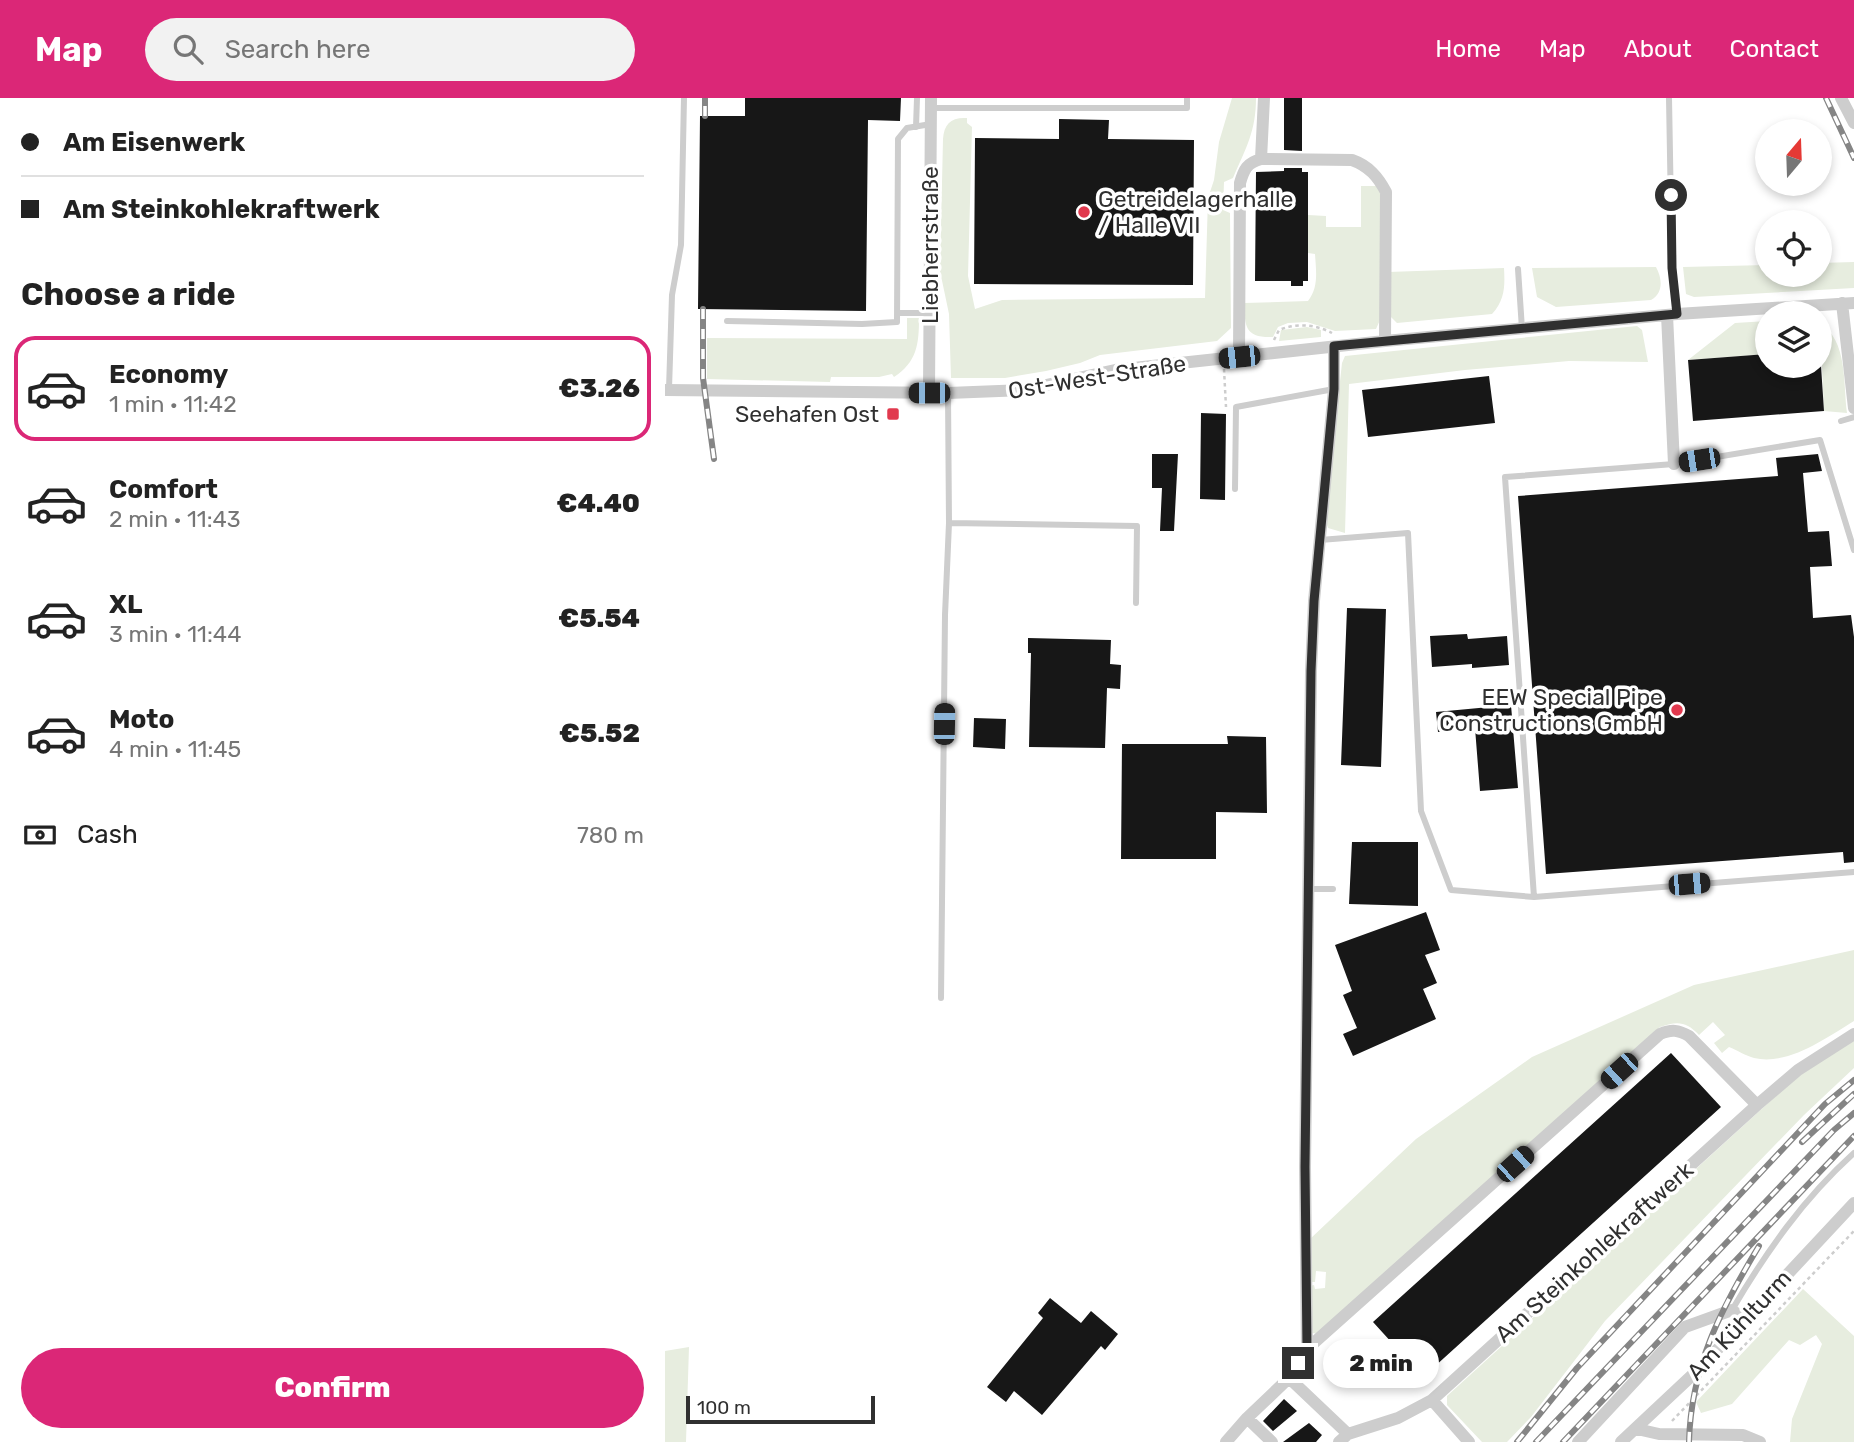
<!DOCTYPE html>
<html lang="en">
<head>
<meta charset="utf-8">
<style>
  :root { --surface:#fff; --page:#f2f2f2; --text:#222; --muted:#767676; --line:#e0e0e0; --accent:#db2777 }
  body { margin:0; font-family:Rubik,sans-serif; background:var(--page); color:var(--text); height:100vh; display:flex; flex-direction:column; font-size:26px; white-space:nowrap }
  * { box-sizing:border-box; margin:0 }
  p { font-size:23px; color:var(--muted) }
  .icon { flex:none; width:38px; height:38px; fill:none; stroke:currentColor; stroke-width:2; stroke-linecap:round; stroke-linejoin:round }
  .map { position:relative; flex:1; overflow:hidden }
  .sheet { display:flex; flex-direction:column; background:var(--surface); width:665px }
  .sheet>* { flex:none }
  .hud { display:grid; align-content:center; height:154px; padding:0 21px; background:var(--surface) }
  .needle { width:46px; rotate:19deg }
  .controls { position:absolute; left:1090px; top:21px; display:grid; gap:14px }
  .controls a { display:grid; place-items:center; width:77px; height:77px; border-radius:50%; background:var(--surface); box-shadow:0 4px 10px #0003; font-size:35px }
  .scale { position:absolute; left:21px; bottom:18px; width:189px; box-sizing:border-box; padding-left:7px; border:4px solid #303030; border-top:0; font-size:19px; line-height:24px; white-space:nowrap; color:#303030; -webkit-text-stroke:5px #fff; paint-order:stroke }
  .end { position:absolute; width:32px; height:32px; margin:-16px; border:9px solid #303030; background:#fff; box-shadow:0 0 0 4px #fff }
  .from { border-radius:50% }
  .bubble { position:absolute; height:49px; border-radius:24px; background:var(--surface); box-shadow:0 4px 10px #0003; font-size:23px; font-weight:800; line-height:49px; text-align:center }
  .car { position:absolute; width:21px; height:42px; margin:-21px -10px; border-radius:9px; box-shadow:0 0 5px 2px #0007; background:linear-gradient(#222 24%,#8ab4d8 0 40%,#222 0 76%,#8ab4d8 0 86%,#222 0) }
  .hud b { display:flex; align-items:center; gap:24px; height:66px; font-size:26px }
  .hud b+b { border-top:2px solid var(--line) }
  .hud i { width:18px; height:18px; background:var(--text) }
  ul { padding:0; list-style:none }
  li { display:flex; align-items:center; gap:21px; height:105px; margin:0 14px 10px; padding:0 7px; border:4px solid transparent; border-radius:21px }
  li div { flex:1 }
  li b { display:block; font-size:26px }
  li em { font-style:normal; font-weight:800 }
  li.selected { border-color:var(--accent) }
  li>.icon { width:63px; height:63px; stroke-width:1.5 }
  h2 { padding:0 21px; font-size:32px; line-height:84px }
  .pay { display:flex; align-items:center; gap:18px; height:77px; padding:0 21px; font-size:26px }
  .pay p { margin-inline-start:auto }
  .cta { display:flex; gap:14px; margin-top:auto; padding:14px 21px }
  .cta a { flex:1; height:80px; border-radius:42px; background:var(--accent); color:#fff; font-size:28px; font-weight:800; line-height:80px; text-align:center }
  header { display:flex; align-items:center; gap:42px; box-sizing:border-box; height:98px; padding:0 35px; background:var(--accent); color:#fff }
  header strong { font-size:33px }
  nav { display:flex; gap:38px; margin-inline-start:auto; font-size:24px }
  .search { width:490px; height:63px; background:var(--page); display:flex; align-items:center; gap:18px; box-sizing:border-box; padding:0 24px; border-radius:38px; color:var(--muted); font-size:26px }
  main { display:flex; flex:1; min-height:0 }
  .map>svg:first-child { display:block }
  .green { fill:#e7eddf }
  .building { fill:#171717 }
  .lines { fill:none; stroke-linecap:round; stroke-linejoin:round }
  .path { stroke:#cdcdcd; stroke-width:2.5; stroke-dasharray:3.5 3.5; stroke-linecap:butt }
  .service { stroke:#cdcdcd; stroke-width:6 }
  .minor { stroke:#cdcdcd; stroke-width:12 }
  .rail-casing { stroke:#858585; stroke-width:6 }
  .rail { stroke:#fff; stroke-width:3.5; stroke-dasharray:10; stroke-linecap:butt }
  .route { stroke:#303030; stroke-width:9 }
  .poi-dot { fill:#e1394e; stroke:#fff; stroke-width:2.5 }
  .labels { text-anchor:middle; dominant-baseline:central; stroke-width:7; stroke-linejoin:round; paint-order:stroke }
  .poi-label { font-size:23px; fill:#303030; stroke:#fff; text-anchor:end }
  .street-label { font-size:23px; fill:#303030; stroke:#fff }
</style>
</head>
<body>
<header>
<strong>Map</strong>
<div class="search"><svg class="icon" aria-label="search" viewBox="0 0 24 24"><circle cx="10" cy="10" r="6"/><path d="M15 15l6 6"/></svg>Search here</div>
<nav><a>Home</a><a>Map</a><a>About</a><a>Contact</a></nav>
</header>
<main>
<section class="sheet">
<div class="hud">
<b><i class="from"></i>Am Eisenwerk</b>
<b><i></i>Am Steinkohlekraftwerk</b>
</div>
<h2>Choose a ride</h2>
<ul>
<li class="selected"><svg class="icon" aria-label="car" viewBox="0 0 24 24"><path d="M5 17H2v-5l4-1 3-4h7l3 4 3 1v5h-3M9 17h6M6 11h13"/><circle cx="7" cy="17" r="2"/><circle cx="17" cy="17" r="2"/></svg><div><b>Economy</b><p>1 min · 11:42</p></div><em>€3.26</em></li>
<li><svg class="icon" aria-label="car" viewBox="0 0 24 24"><path d="M5 17H2v-5l4-1 3-4h7l3 4 3 1v5h-3M9 17h6M6 11h13"/><circle cx="7" cy="17" r="2"/><circle cx="17" cy="17" r="2"/></svg><div><b>Comfort</b><p>2 min · 11:43</p></div><em>€4.40</em></li>
<li><svg class="icon" aria-label="car" viewBox="0 0 24 24"><path d="M5 17H2v-5l4-1 3-4h7l3 4 3 1v5h-3M9 17h6M6 11h13"/><circle cx="7" cy="17" r="2"/><circle cx="17" cy="17" r="2"/></svg><div><b>XL</b><p>3 min · 11:44</p></div><em>€5.54</em></li>
<li><svg class="icon" aria-label="car" viewBox="0 0 24 24"><path d="M5 17H2v-5l4-1 3-4h7l3 4 3 1v5h-3M9 17h6M6 11h13"/><circle cx="7" cy="17" r="2"/><circle cx="17" cy="17" r="2"/></svg><div><b>Moto</b><p>4 min · 11:45</p></div><em>€5.52</em></li>
</ul>
<div class="pay"><svg class="icon" aria-label="cash" viewBox="0 0 24 24"><path d="M3 7h18v10H3z"/><circle cx="12" cy="12" r="2"/></svg>Cash<p>780 m</p></div>
<div class="cta"><a>Confirm</a></div>
</section>
<div class="map">
<svg width="1189" height="1344" viewBox="0 0 1189 1344">
  <rect width="100%" height="100%" fill="#fff"/>
  <path class="green" d="M567 0H591C591 33 581 50 568 80L559 84 558 112 565 115 566 230 552 243 435 257 415 265 381 273 340 280H286L284 216 275 173 278 41C279 26 286 19 302 20V25L307 29 303 178 310 211 337 202 540 200 543 100 549 82 554 44Z
    M696 88H712L715 92V222L711 231 670 233 642 224 623 225 613 229 608 239C580 240 580 229 579 205L643 203C654 189 651 173 650 156L643 155V117L661 118V129H696Z
    M1189 164V190L1029 199 1021 196 1018 169 1102 167V177H1155V165Z
    M991 169C997 180 999 195 986 202L891 209 872 199 867 170Z
    M839 170C840 188 840 202 827 216L732 225 723 216V174Z
    M242 220H254C254 246 252 264 229 279L227 276 214 279H166L165 284 42 281V240L242 241Z
    M1102 223V256L1023 262 1070 225Z
    M1155 225C1183 243 1178 285 1182 315L1159 313Z
    M972 228 977 232 983 264 904 263 800 272 684 286 680 435 663 430 660 421 677 265 680 258Z
    M642 229 656 232V239L614 243 616 232Z
    M1189 852V923C1161 940 1123 968 1089 960 1081 958 1072 952 1064 949L1057 955 1049 945 1060 937 1048 924 1034 937C1021 923 1012 923 995 929L654 1236 647 1235 645 1188 649 1187 650 1191 660 1190 661 1174 651 1173 650 1184H645V1141L751 1041 867 959 1029 887Z
    M1189 940V970L1139 1017 940 1223 866 1319 842 1344H817L782 1307V1298L1124 986 1156 961Z
    M1138 1191 1189 1238V1344H1125L1127 1321 1157 1246 1151 1237 1135 1247 1124 1242 1067 1306 1036 1315 1031 1304Z
    M24 1249 21 1344H0V1253Z"/>
  <path class="building" d="M80 0H236L235 23 203 22 201 213 33 211 35 18H80Z
    M619 0H637V53L619 52Z
    M394 21 444 22 443 41 529 42 528 187 309 186 310 40 394 41Z
    M619 70H637V74H643V183H638V188H626V183H590L591 74 619 73Z
    M1102 256V268H1156L1159 313 1028 323 1023 262Z
    M824 278 830 325 703 339 697 292Z
    M536 315 561 316 560 402 535 401Z
    M487 356H513L509 433H495L497 390H487Z
    M1153 356 1157 373 1138 375 1143 434 1164 433 1167 468 1145 469 1148 520 1186 517 1189 539V764L1179 765 1178 754 881 776 853 398 1113 378 1111 360Z
    M682 510 721 511 716 669 676 667Z
    M802 536 803 541 842 538 844 567 807 570V566L767 569 765 538Z
    M363 540 446 542 445 566 456 567 455 591 442 590 440 650 364 649 366 555H363Z
    M846 607 853 690 815 693 810 630 773 634 771 614Z
    M309 620 341 621 340 651 308 649Z
    M562 638 601 639 602 715 551 714V761H456L457 646H563Z
    M687 744H753V808L684 806Z
    M761 814 775 852 760 857 772 885 758 891 771 921 688 958 678 936 692 930 678 897 687 893 670 847Z
    M1006 955 1056 1009 758 1279 708 1224Z
    M385 1200 416 1225 426 1213 453 1236 440 1252 436 1248 377 1317 349 1293 341 1304 322 1289 378 1220 373 1215Z
    M619 1301 632 1313 608 1333 598 1323Z
    M644 1325 657 1337 651 1344H618Z"/>
  <g class="lines">
    <path class="path" d="M609 242 614 232C631 225 650 226 667 235
      M559 271 561 309
      M1007 1323 1189 1133"/>
    <path class="service" d="M1004 0 1007 170 1012 216
      M266 10H522V0
      M251 29 252 0
      M853 171 857 231
      M232 215H265
      M62 223 197 226 232 224 233 41 242 30 266 26
      M4 291 7 197 16 147 19 0
      M1176 323 1189 319
      M570 391 571 309 669 291
      M284 425 472 428 471 505
      M655 442 743 435 756 713 786 792 869 799
      M1189 452 1155 342 1009 366 840 379 869 799 1189 774
      M644 791H668
      M276 900 280 517 284 425 283 295
      M1067 1212C1101 1154 1139 1100 1189 1055"/>
    <path class="minor" d="M1176 0 1189 25
      M596 61 687 62C704 68 713 79 721 94L720 243
      M1177 205 1189 310
      M1002 217 1009 366
      M574 259 575 85C579 71 582 65 596 61L599 0
      M0 292 283 295 358 292 450 272 720 243 1012 216 1189 205
      M264 295 266 0
      M642 1251 995 936C1007 931 1013 932 1024 938L1092 1007
      M624 1280 683 1336 674 1344
      M767 1302 804 1344
      M582 1320 607 1344
      M972 1331 994 1336 1078 1337 1095 1344
      M683 1336 733 1320 767 1302 1092 1007 1133 972 1189 936
      M561 1344 582 1320 624 1280 642 1251 640 1069 646 573 649 503 669 291V249
      M913 1344 1020 1229 1067 1212 1079 1221
      M956 1344 1036 1269 1189 1105"/>
    <g class="rail-casing">
      <path id="rail" d="M1161 0 1189 60
        M40 18V0
        M38 211V280L49 361
        M1137 1044 1189 996
        M852 1344 912 1270 1160 1006 1189 982
        M871 1344 1169 1032 1189 1015
        M898 1344 1189 1038
        M1024 1344C1026 1268 1056 1211 1094 1148"/>
    </g>
    <use href="#rail" class="rail"/>
  </g>
  <g class="lines">
    <path class="route" d="M633 1265 642 1251 640 1069 646 573 649 503 669 291V248L1012 216 1007 170 1006 97"/>
  </g>
  <g class="poi-dot">
    <circle cx="419" cy="114" r="7"/>
    <rect x="221" y="309" width="14" height="14" rx="3.5"/>
    <circle cx="1012" cy="612" r="7"/>
  </g>
  <g class="labels">
    <g class="poi-label">
      <text x="433" y="101" text-anchor="start">Getreidelagerhalle<tspan x="433" dy="26">/ Halle VII</tspan></text>
      <text x="214" y="316">Seehafen Ost</text>
      <text x="998" y="599">EEW Special Pipe<tspan x="998" dy="26">Constructions GmbH</tspan></text>
    </g>
    <g class="street-label">
      <text transform="translate(265 147) rotate(-90)">Liebherrstraße</text>
      <text transform="translate(432 279) rotate(-9)">Ost-West-Straße</text>
      <text transform="translate(929 1154) rotate(-42)">Am Steinkohlekraftwerk</text>
      <text transform="translate(1074 1227) rotate(-47)">Am Kühlturm</text>
    </g>
  </g>
</svg>
<div class="controls">
<a><svg class="needle" viewBox="-14 -14 28 28"><path d="M0-13l5 13h-10z" fill="#e53935"/><path d="M0 13l5-13h-10z" fill="#767676"/></svg></a>
<a><svg class="icon" aria-label="locate" viewBox="0 0 24 24"><circle cx="12" cy="12" r="6"/><path d="M12 2v4M12 18v4M2 12h4M18 12h4"/></svg></a>
<a><svg class="icon" aria-label="layers" viewBox="0 0 24 24"><path d="M12 4l9 5-9 5-9-5zM3 14l9 5 9-5"/></svg></a>
</div>
<div class="scale">100 m</div>
<i class="end from" style="left:1006px;top:97px"></i>
<i class="end" style="left:633px;top:1265px"></i>
<div class="bubble" style="left:658px;top:1241px;width:116px">2 min</div>
<i class="car" style="left:574px;top:259px;rotate:264deg"></i>
<i class="car" style="left:264px;top:295px;rotate:270deg"></i>
<i class="car" style="left:1034px;top:362px;rotate:261deg"></i>
<i class="car" style="left:279px;top:626px;rotate:1deg"></i>
<i class="car" style="left:1024px;top:786px;rotate:85deg"></i>
<i class="car" style="left:954px;top:973px;rotate:228deg"></i>
<i class="car" style="left:850px;top:1066px;rotate:48deg"></i>
</div>
</main>
</body>
</html>
